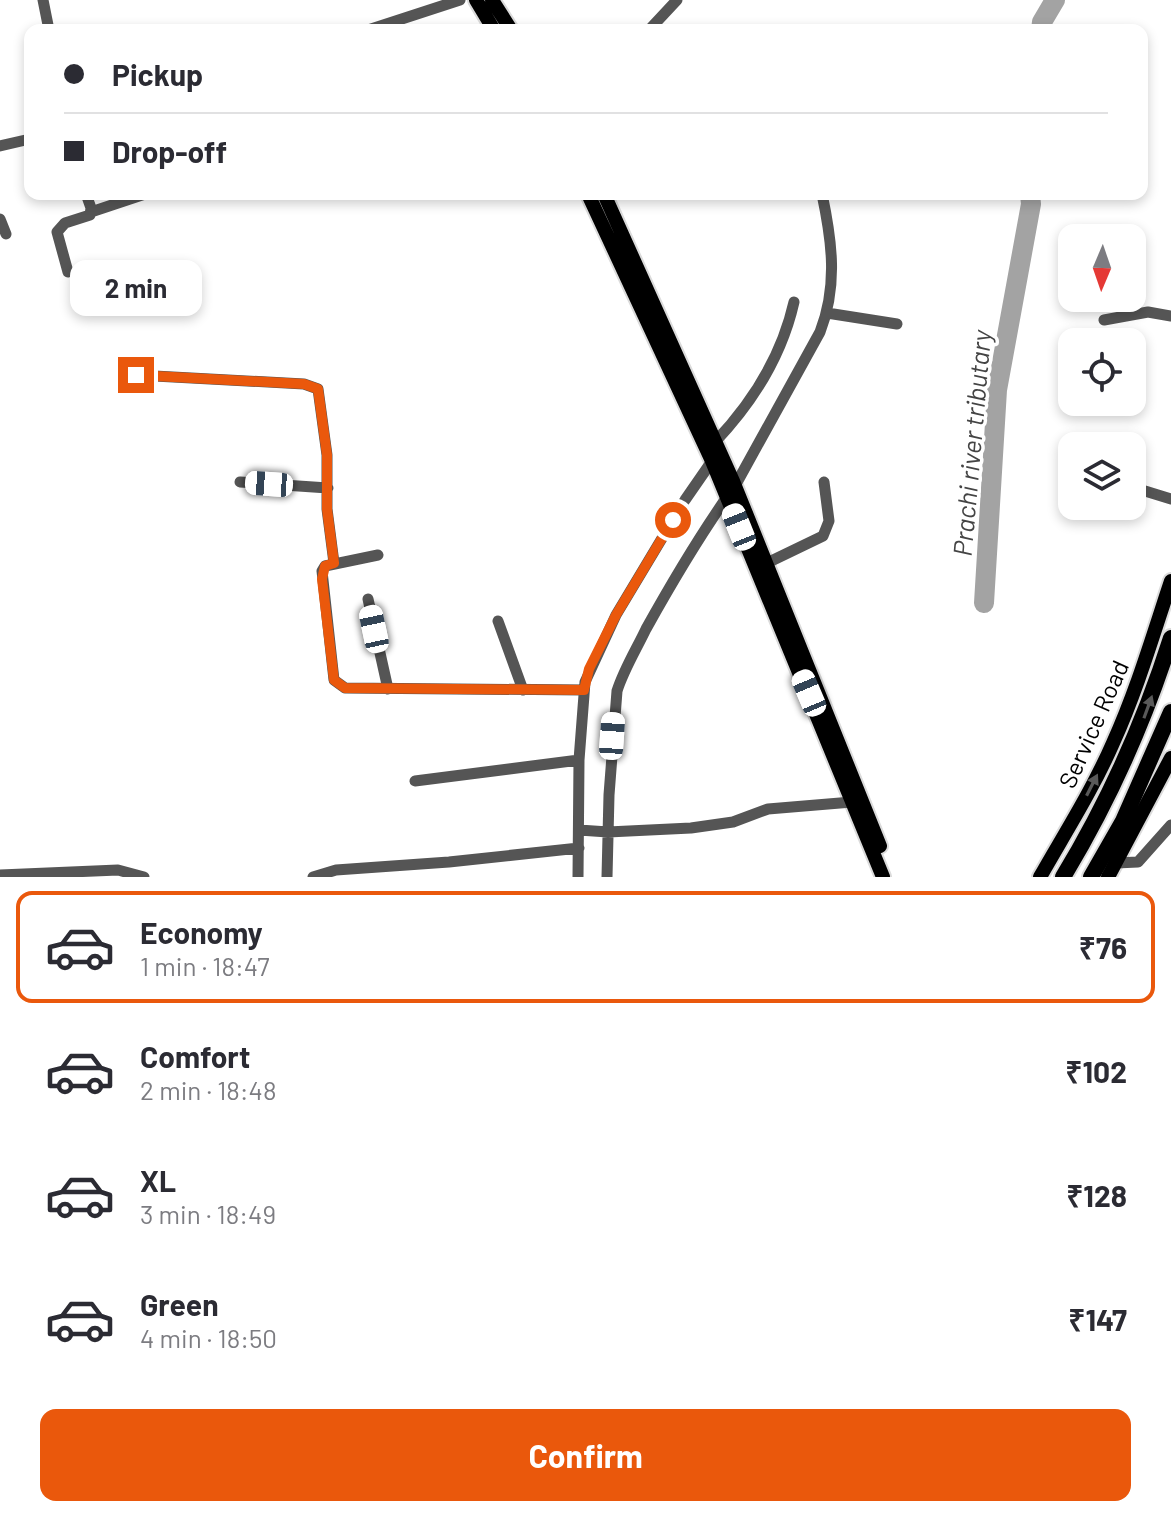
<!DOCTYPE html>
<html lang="en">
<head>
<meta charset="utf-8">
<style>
  :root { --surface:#fff; --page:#f7f7f7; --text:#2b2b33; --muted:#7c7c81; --line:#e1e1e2; --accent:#ea580c }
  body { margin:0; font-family:Barlow,sans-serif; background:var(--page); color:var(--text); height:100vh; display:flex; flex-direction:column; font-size:30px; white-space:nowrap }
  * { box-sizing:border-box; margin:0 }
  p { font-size:26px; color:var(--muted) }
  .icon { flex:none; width:44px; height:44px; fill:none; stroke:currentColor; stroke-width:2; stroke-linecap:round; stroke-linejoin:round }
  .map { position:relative; height:877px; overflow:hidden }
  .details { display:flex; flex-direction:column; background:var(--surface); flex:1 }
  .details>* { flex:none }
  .banner { position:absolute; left:24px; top:24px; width:1124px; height:176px; border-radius:16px; box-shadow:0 4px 12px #0003; display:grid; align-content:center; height:176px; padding:0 40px; background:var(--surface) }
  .needle { width:52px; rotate:182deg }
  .tools { position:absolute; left:1058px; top:224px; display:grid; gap:16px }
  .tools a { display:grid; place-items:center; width:88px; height:88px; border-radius:16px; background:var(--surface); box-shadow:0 4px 12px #0003; font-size:40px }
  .end { position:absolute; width:36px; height:36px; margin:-18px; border:10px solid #ea580c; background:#fff; box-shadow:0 0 0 4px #fff }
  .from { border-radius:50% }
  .bubble { position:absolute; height:56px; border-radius:16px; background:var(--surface); box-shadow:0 4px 12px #0003; font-size:26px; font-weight:700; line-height:56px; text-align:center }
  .car { position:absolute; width:24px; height:48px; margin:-24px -12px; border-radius:10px; box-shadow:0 0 6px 2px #0007; background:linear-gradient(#fff 24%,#345 0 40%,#fff 0 76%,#345 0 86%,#fff 0) }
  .banner b { display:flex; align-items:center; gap:28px; height:76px; font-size:30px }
  .banner b+b { border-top:2px solid var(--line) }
  .banner i { width:20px; height:20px; background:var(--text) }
  ul { padding:14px 0 0; list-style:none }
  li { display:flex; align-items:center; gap:24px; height:112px; margin:0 16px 12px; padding:0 24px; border:4px solid transparent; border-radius:16px }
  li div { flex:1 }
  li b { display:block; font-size:30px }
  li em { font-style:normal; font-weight:700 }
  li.current { border-color:var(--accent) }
  li>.icon { width:72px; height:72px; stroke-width:1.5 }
  .primary-button { display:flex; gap:16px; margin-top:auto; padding:16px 40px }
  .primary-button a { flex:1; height:92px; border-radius:16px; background:var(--accent); color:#fff; font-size:32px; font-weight:700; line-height:92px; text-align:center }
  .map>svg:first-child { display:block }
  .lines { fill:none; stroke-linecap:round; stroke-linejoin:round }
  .river { stroke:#a3a3a3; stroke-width:20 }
  .major-casing { stroke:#dbdbdb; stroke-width:18 }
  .highway-casing { stroke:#dbdbdb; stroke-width:20 }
  .minor { stroke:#555; stroke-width:11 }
  .major { stroke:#000; stroke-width:14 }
  .highway { stroke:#000; stroke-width:16 }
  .oneway { fill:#595959 }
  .route { stroke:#ea580c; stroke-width:10 }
  .labels { text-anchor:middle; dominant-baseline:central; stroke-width:7; stroke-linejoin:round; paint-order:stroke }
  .street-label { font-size:24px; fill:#000; stroke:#fff }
  .water-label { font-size:26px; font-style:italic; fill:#444; stroke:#fff }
</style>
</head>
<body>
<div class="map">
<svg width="1171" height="877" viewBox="0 0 1171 877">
  <rect width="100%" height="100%" fill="#fff"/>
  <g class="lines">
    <path class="river" d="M1041 30 1042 22 1055 0
      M984 603 997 390 1031 204 1030 194"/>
    <g class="major-casing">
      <path id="major" d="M476 0 494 30
        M492 0 511 30
        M588 194 712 461 883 877
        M604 194 733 481 880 846
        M1040 877C1065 833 1093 789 1113 743 1137 690 1153 635 1171 581
        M1108 877 1171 758"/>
    </g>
    <g class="highway-casing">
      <path id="highway" d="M1063 877C1109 801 1144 723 1171 638
        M1091 877 1123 821 1171 712"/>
    </g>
    <path class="minor" d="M43 0 49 30
      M368 30 460 0
      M649 30 677 0
      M0 146 30 139
      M91 212 145 194
      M0 219 6 234
      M68 272 57 232 65 223 90 215 91 208 86 194
      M827 313 897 324
      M1104 320 1148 312 1171 316
      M136 375 304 384 318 389 327 455V509L334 563
      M715 442C752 403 782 355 794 302
      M240 482 328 488
      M735 486 820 332C838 286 832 241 822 194
      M1132 487 1171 499
      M378 555 325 566 322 571 334 680 345 688 584 690
      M767 563 823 536 829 521 824 482
      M368 599 388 689
      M498 621 523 690
      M415 781 579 760
      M579 830 608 832 691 828 733 822 768 809 852 802
      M1116 863 1138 862 1171 825
      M0 875 118 870 144 877
      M313 877 336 870 449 862 579 848
      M578 877 579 760 585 682 616 615 685 500 712 461
      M607 877 609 795 617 691C624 669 636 650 646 629 671 584 697 540 727 497"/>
    <use href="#major" class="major"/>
    <use href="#highway" class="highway"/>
  </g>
  <defs><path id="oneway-solid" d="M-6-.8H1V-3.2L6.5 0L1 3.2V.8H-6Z" transform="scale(2)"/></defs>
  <g class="oneway">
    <use href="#oneway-solid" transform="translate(1148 707) rotate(-70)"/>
    <use href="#oneway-solid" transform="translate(1092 785) rotate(-63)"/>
  </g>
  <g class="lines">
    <path class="route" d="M136 375 304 384 318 389 327 455V509L334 563 325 566 322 579 334 680 345 688 584 690 589 669 616 615 673 520"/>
  </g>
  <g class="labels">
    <g class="street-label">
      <text transform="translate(1093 724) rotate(-66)">Service Road</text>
    </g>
    <g class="water-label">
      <text transform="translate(971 443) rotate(-85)">Prachi river tributary</text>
    </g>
  </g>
</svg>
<div class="tools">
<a><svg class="needle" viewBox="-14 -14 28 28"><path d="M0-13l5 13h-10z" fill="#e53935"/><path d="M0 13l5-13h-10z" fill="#7c7c81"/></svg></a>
<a><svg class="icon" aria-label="locate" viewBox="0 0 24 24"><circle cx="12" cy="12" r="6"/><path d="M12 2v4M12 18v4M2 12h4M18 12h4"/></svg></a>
<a><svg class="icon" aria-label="layers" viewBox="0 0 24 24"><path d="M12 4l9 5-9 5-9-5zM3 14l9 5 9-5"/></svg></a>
</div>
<i class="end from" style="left:673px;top:520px"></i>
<i class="end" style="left:136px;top:375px"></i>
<div class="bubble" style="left:70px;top:260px;width:132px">2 min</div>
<i class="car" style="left:269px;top:484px;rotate:274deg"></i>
<i class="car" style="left:739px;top:527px;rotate:338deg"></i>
<i class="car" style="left:374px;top:629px;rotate:348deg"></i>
<i class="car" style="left:809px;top:693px;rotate:337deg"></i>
<i class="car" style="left:612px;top:736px;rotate:4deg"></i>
<div class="banner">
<b><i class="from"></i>Pickup</b>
<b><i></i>Drop-off</b>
</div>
</div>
<section class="details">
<ul>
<li class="current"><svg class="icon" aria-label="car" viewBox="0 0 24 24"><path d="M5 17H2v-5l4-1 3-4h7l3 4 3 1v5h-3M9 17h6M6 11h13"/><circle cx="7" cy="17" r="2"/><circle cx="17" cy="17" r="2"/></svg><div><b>Economy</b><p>1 min · 18:47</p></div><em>₹76</em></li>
<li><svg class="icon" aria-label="car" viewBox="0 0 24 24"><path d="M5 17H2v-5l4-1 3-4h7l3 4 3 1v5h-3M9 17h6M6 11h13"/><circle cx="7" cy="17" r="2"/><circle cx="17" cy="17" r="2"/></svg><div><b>Comfort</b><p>2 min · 18:48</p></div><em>₹102</em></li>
<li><svg class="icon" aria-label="car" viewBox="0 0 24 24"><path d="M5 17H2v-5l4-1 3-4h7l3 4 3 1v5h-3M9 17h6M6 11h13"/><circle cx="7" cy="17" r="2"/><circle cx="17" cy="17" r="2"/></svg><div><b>XL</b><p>3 min · 18:49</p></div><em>₹128</em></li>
<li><svg class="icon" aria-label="car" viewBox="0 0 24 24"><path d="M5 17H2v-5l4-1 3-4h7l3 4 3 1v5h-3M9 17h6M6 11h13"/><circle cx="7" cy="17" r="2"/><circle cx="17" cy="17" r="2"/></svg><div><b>Green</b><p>4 min · 18:50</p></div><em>₹147</em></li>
</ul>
<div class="primary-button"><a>Confirm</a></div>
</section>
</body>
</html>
